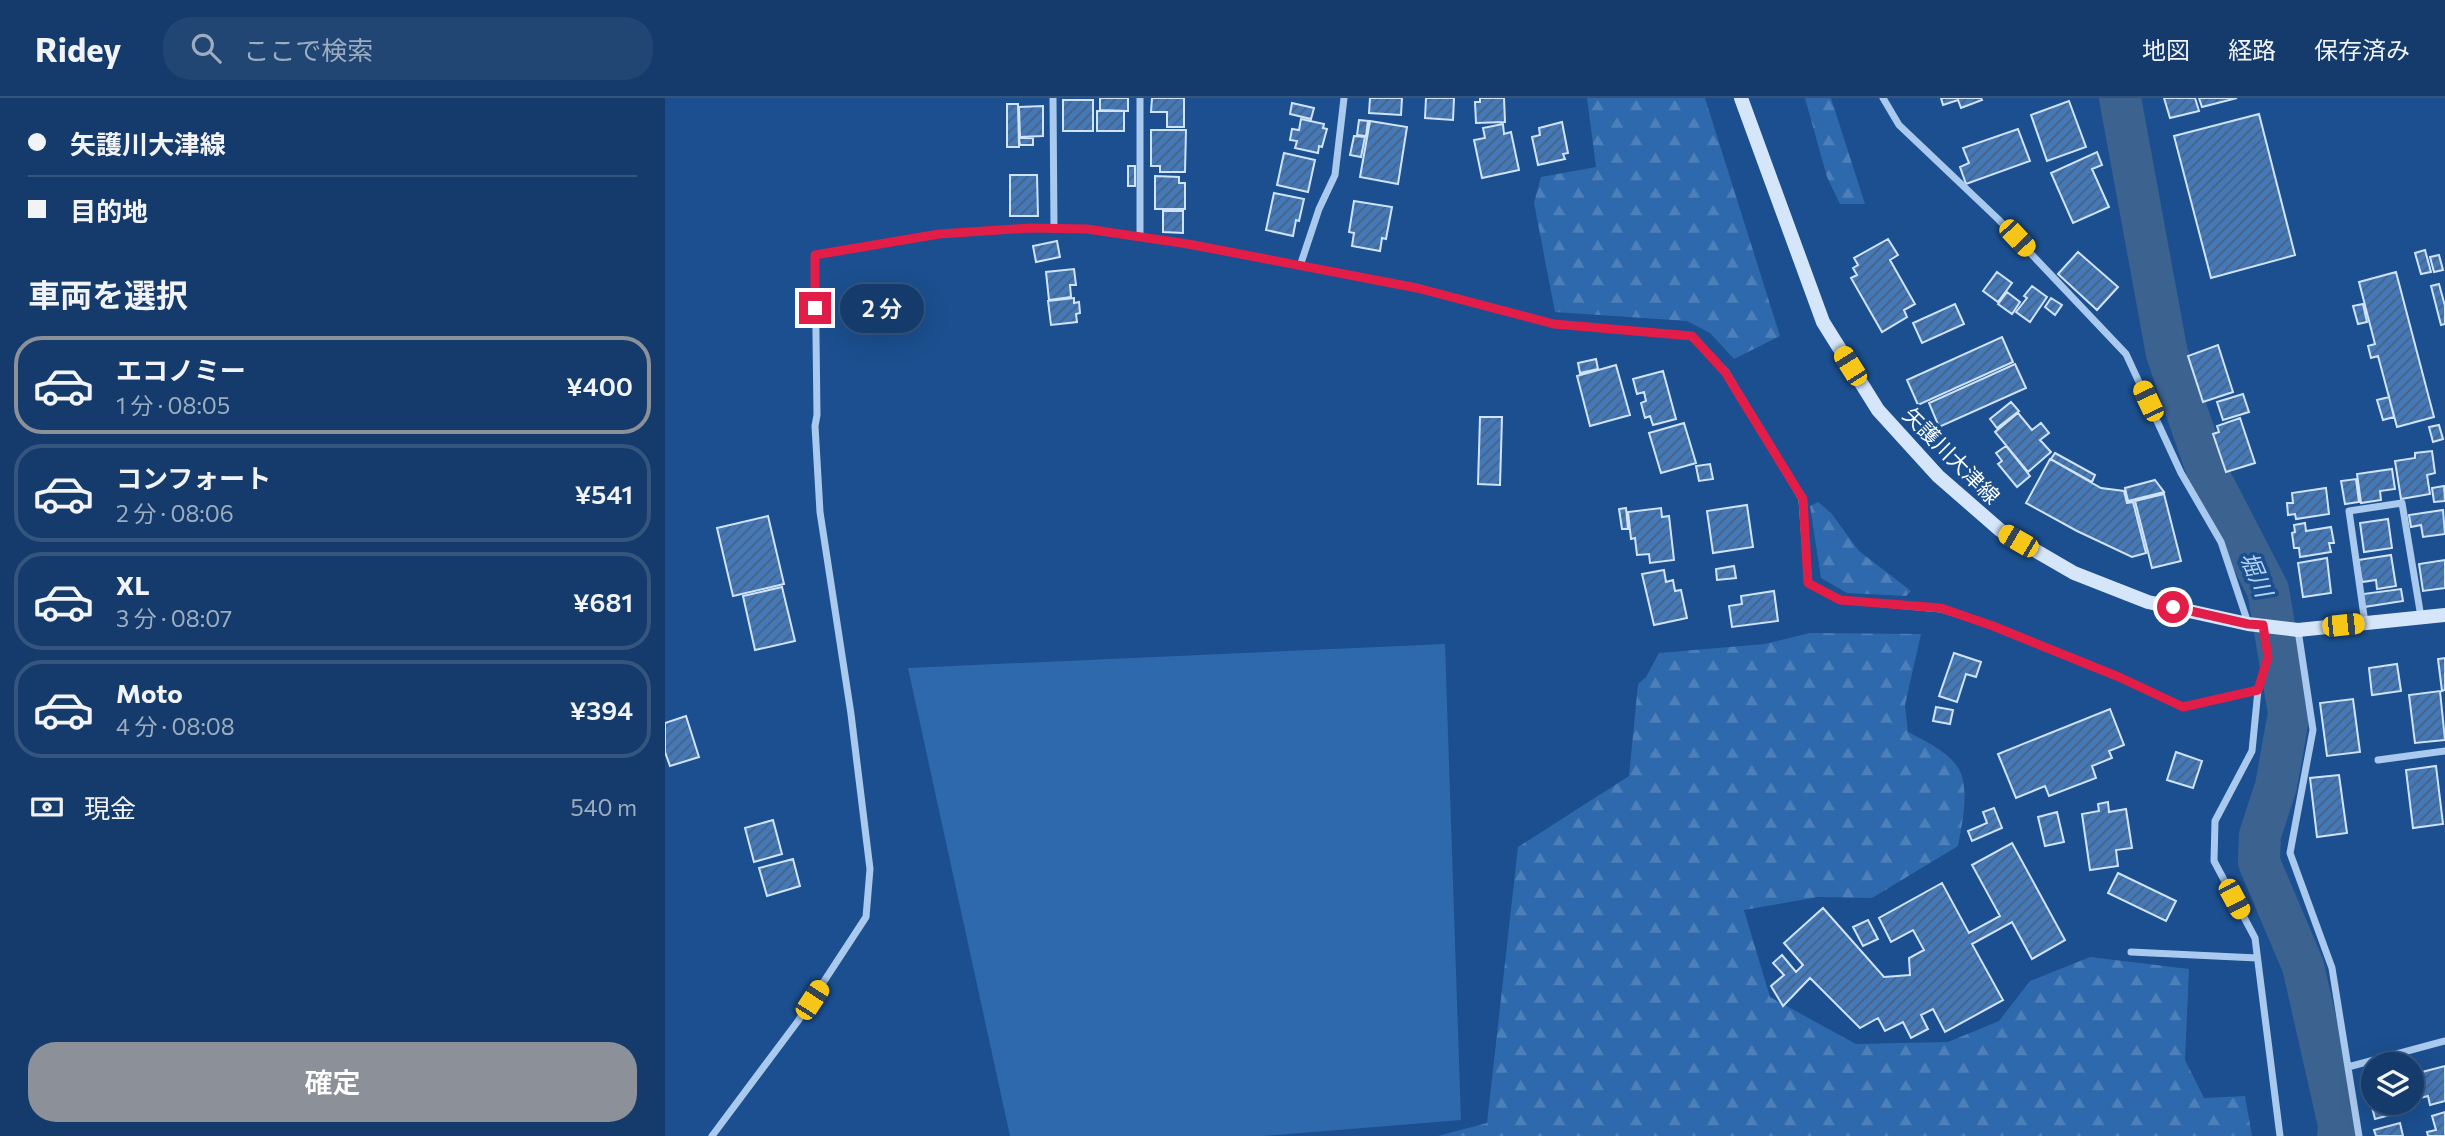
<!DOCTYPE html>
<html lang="ja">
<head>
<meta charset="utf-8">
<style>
  :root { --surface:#143b6b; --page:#214673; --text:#f1f3f6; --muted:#9dadc1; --line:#33557e; --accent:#8c9099 }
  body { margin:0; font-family:Commissioner,"Noto Sans JP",sans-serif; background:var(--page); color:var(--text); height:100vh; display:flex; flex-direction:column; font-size:26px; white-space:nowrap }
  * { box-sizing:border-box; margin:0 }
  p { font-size:23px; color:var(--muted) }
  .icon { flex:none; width:38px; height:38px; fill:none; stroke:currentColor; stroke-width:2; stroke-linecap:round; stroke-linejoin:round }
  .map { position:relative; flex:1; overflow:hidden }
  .drawer { display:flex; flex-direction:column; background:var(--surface); width:665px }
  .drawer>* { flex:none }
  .guide { display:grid; align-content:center; height:154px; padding:0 28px; background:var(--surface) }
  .fabs { position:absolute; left:1696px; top:954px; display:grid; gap:14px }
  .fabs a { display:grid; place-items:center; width:63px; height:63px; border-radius:50%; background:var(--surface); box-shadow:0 7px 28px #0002,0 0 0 2px var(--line); font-size:35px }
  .end { position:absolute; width:32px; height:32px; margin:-16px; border:9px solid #e11d48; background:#fff; box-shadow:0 0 0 4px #fff }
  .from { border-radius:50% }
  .bubble { position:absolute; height:49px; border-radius:24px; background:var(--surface); box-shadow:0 7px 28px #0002,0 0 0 2px var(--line); font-size:23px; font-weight:600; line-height:49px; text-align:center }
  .car { position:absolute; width:21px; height:42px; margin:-21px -10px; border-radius:9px; box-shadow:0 0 5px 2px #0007; background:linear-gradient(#f5c518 24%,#345 0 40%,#f5c518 0 76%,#345 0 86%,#f5c518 0) }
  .guide b { display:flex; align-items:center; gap:24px; height:66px; font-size:26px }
  .guide b+b { border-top:2px solid var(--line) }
  .guide i { width:18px; height:18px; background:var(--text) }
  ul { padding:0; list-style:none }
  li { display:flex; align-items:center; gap:21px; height:98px; margin:0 14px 10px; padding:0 14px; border:4px solid var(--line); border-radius:28px }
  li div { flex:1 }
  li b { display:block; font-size:26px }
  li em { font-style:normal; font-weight:600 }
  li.on { border-color:var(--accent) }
  li>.icon { width:63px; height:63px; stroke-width:1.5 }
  h2 { padding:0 28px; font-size:32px; line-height:84px }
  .pay { display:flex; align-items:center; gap:18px; height:77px; padding:0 28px; font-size:26px }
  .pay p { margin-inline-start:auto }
  .button { display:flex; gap:14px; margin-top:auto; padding:14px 28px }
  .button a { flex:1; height:80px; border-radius:28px; background:var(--accent); color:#fff; font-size:28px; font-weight:600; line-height:80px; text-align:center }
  header { display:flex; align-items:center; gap:42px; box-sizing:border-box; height:98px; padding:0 35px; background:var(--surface); border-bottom:2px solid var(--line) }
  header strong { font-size:33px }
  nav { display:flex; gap:38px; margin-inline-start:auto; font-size:24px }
  .search { width:490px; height:63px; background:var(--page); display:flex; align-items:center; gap:18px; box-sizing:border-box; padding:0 24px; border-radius:28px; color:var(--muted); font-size:26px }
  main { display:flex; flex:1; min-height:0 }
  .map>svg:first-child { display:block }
  .forest { fill:url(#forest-firs) }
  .garden { fill:#2e69ad }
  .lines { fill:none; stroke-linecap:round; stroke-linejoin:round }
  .river { stroke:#3c6290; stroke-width:42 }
  .building { fill:url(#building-hatch); stroke:#cfe3fa; stroke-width:2 }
  .minor { stroke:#a9c9ee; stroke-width:7 }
  .secondary { stroke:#d6e6fa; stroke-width:14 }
  .route { stroke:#e11d48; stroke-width:9 }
  .labels { text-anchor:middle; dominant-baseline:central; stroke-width:7; stroke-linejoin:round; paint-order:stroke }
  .street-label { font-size:21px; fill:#fff; stroke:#1b4f8f }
  .water-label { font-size:23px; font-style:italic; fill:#b5d3f5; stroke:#1b4f8f }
</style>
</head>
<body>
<header>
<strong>Ridey</strong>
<div class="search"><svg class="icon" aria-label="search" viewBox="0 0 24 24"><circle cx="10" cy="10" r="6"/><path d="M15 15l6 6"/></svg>ここで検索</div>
<nav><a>地図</a><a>経路</a><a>保存済み</a></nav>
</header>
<main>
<section class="drawer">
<div class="guide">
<b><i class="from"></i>矢護川大津線</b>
<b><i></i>目的地</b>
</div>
<h2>車両を選択</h2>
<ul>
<li class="on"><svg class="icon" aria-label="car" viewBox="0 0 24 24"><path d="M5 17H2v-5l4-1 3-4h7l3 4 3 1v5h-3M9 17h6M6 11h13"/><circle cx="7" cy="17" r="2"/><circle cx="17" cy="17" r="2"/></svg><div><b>エコノミー</b><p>1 分 · 08:05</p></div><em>¥400</em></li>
<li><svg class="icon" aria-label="car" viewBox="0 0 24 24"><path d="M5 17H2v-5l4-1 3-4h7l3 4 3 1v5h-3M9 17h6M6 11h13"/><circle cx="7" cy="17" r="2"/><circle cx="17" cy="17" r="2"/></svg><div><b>コンフォート</b><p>2 分 · 08:06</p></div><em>¥541</em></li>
<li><svg class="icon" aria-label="car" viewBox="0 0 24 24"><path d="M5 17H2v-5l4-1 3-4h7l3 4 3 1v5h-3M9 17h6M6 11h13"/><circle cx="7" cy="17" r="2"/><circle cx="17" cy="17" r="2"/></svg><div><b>XL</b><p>3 分 · 08:07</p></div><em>¥681</em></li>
<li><svg class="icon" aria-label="car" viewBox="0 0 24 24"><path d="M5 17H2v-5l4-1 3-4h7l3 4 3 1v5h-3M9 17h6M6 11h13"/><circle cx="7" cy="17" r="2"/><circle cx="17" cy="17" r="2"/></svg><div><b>Moto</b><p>4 分 · 08:08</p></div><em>¥394</em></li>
</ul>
<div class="pay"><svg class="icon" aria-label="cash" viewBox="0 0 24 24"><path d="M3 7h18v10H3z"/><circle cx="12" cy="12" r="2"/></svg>現金<p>540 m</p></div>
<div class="button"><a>確定</a></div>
</section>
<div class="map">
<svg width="1780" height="1038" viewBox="0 0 1780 1038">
  <defs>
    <pattern id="forest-firs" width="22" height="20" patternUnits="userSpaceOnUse" patternTransform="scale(1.75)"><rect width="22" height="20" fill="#2e69ad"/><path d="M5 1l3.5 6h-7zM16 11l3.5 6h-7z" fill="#4d80b9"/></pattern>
    <pattern id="building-hatch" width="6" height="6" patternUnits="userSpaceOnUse" patternTransform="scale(1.75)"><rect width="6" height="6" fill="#4478b7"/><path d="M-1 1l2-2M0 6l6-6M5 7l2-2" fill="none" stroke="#486282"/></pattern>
  </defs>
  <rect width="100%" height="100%" fill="#1b4f8f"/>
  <path class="forest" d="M922 0H1040L1115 238 1069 261 1045 235 1022 223 890 214 869 105 876 79 931 69Z
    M1140 0H1166L1200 106H1175L1162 79Z
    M1153 404 1166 415 1194 453 1246 493 1241 498 1182 495 1156 480 1145 408Z
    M1145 535 1256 536 1240 607 1243 634C1258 642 1282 653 1292 668 1306 688 1297 726 1293 748L1207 800 1153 799 1079 812 1105 899 1191 946 1283 944 1334 923 1365 883 1425 859 1524 871 1520 962 1539 1000 1580 998 1587 1038H773L822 1025 853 749 964 678 973 586 981 579 994 555 1100 546Z"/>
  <path class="garden" d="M780 546 796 1022 598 1038H345L243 570Z"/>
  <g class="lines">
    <path class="river" d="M1455 0 1502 256 1544 378 1603 492 1624 615 1611 688 1595 737 1594 764 1638 868 1674 1027 1673 1038"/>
  </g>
  <path class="building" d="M435 0H463V13L435 12Z
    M487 0H519V29H502V14H486Z
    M705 0H737L736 17 704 15Z
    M761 0H789L788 22 760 20Z
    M815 0H839L840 24 811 25 810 4H815Z
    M1276 0H1316L1317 2 1296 10 1293 2 1278 7Z
    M1499 0H1530L1534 13 1505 20Z
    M1534 0H1572L1537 9Z
    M398 2H428V33H398Z
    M1404 3 1421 49 1382 63 1366 17Z
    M627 5 649 10 646 21 625 16Z
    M342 6H353L354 49H342Z
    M378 8V38L355 39 354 9Z
    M432 13H459V33H432Z
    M1594 16 1630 157 1546 180 1509 38Z
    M636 21 659 26 658 30 662 31 657 49 654 48 653 55 630 50 632 43 625 42 627 31 634 32Z
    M694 22 703 23 701 38 692 37Z
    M705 23 742 29 733 86 695 79Z
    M897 24 903 55 898 56 900 61 873 67 867 39 875 37 874 30Z
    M838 26 839 36 846 34 854 72 817 80 809 42 820 40 818 30Z
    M1353 31 1365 63 1301 86 1295 69 1304 65 1298 50Z
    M486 32H521L520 74H495V68H486Z
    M689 38 700 39 696 59 685 57Z
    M354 40H368V47H355Z
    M1432 54 1437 67 1427 71 1444 109 1408 125 1386 75Z
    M619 55 650 62 643 94 612 87Z
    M463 68H470V88H463Z
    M345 77H372L373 118H345Z
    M490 78 514 79V85H520V111H490Z
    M609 95 639 101 634 123 631 122 628 138 601 132Z
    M689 103 727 109 721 141 717 140 715 153 687 148 689 135 684 134Z
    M498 113H518V135L498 134Z
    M1223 141 1233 157 1225 162 1250 206 1239 212 1242 219 1217 234 1186 180 1192 177 1188 170 1193 167 1189 160Z
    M392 143 395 159 371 164 368 148Z
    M1760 152 1766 174 1756 176 1750 155Z
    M1413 154 1453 189 1432 212 1393 176Z
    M1774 157 1778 172 1769 174 1765 159Z
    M409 171 411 187H405L406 199 384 202 381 174Z
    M1332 174 1347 185 1333 204 1318 193Z
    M1731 174 1769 319 1732 329 1713 258 1706 260 1703 248 1710 246 1694 184Z
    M1774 186 1780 208V226L1776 227 1766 188Z
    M1367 188 1382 199 1365 224 1351 214 1362 200 1359 198Z
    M1342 194 1355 204 1347 216 1333 206Z
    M409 200V205L414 204 415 215 411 216 412 224 386 227 383 203Z
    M1386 200 1397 207 1390 217 1380 209Z
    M1290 206 1299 226 1257 245 1248 225Z
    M1698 206 1702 224 1693 226 1688 208Z
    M1337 239 1348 264 1253 307 1242 282Z
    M1553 247 1568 294 1538 304 1523 258Z
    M931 261 933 271 915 275 913 265Z
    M1350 266 1361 290 1274 329 1264 305Z
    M951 267 965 317 925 328 912 278Z
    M998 273 1011 321 988 327 985 318 980 320 976 305 981 303 979 294 972 296 968 281Z
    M1578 296 1584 314 1558 322 1552 304Z
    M1724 299 1729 319 1718 322 1712 302Z
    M1346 304 1354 313 1332 330 1325 321Z
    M1353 315 1367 332 1376 325 1384 335 1375 342 1386 354 1363 374 1330 334Z
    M815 319H837L835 387 813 386Z
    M1575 320 1590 365 1561 374 1548 336 1554 334 1552 328Z
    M1019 325 1031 365 996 375 984 335Z
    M1774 327 1778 341 1768 344 1764 329Z
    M1341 348 1365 378 1352 389 1333 366 1337 363 1331 355Z
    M1767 353 1770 375 1762 377 1765 396 1736 401 1730 363 1750 360V355Z
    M1390 355 1430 377 1427 384 1386 361Z
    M1385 361 1436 390 1459 393 1462 405 1468 404 1481 455 1467 459 1412 433 1361 405Z
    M1045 366 1048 381 1034 383 1031 368Z
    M1727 371 1730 391 1715 393 1716 402 1696 405 1692 376Z
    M1691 381 1694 404 1680 406 1676 383Z
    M1490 382 1499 394 1463 403 1460 390Z
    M1779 388 1780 403 1769 404 1767 390Z
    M1661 390 1664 416 1631 421 1630 416 1623 417 1622 405H1628L1627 395Z
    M1499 396 1516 463 1487 470 1470 403Z
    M1082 407 1088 449 1048 455 1042 413Z
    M961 410 963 431H957L954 411Z
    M996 410 997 419 1004 418 1009 462 985 465 984 456 972 457 970 440 966 441 963 414Z
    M1778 412 1780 436 1758 439 1756 427 1746 429 1744 417Z
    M103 418 119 486 68 498 52 430Z
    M1723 421 1727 450 1699 454 1695 425Z
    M1640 425 1641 433 1666 429 1669 445H1664L1666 454 1635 459 1634 450H1629L1627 435 1630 434 1629 427Z
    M1726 457 1731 488 1712 491 1711 482 1697 484 1693 462Z
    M1662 460 1666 495 1638 499 1633 465Z
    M1780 462V490L1758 493 1754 466Z
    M1069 468 1071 480 1052 482 1051 471Z
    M999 472 1001 484 1008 482 1010 493 1016 492 1022 520 989 527 977 476Z
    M117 489 130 543 90 552 78 498Z
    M1736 491 1738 503 1699 509 1698 496Z
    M1109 493 1113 523 1067 529 1064 508 1077 506 1076 498Z
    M1289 555 1316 564 1311 579 1301 576 1292 604 1274 598Z
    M1780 560V592L1777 593 1773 561Z
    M1732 566 1736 593 1707 597 1704 570Z
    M1775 593 1780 642 1750 645 1744 597Z
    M1688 601 1695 654 1662 658 1655 605Z
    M1271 609 1288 612 1285 626 1268 623Z
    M1445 611 1459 647 1444 653 1447 660 1427 668 1431 680 1384 698 1380 688 1351 700 1333 656Z
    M21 618 34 659 5 668 0 654V625Z
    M1511 654 1537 663 1528 690 1502 682Z
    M1771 668 1778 726 1748 730 1741 672Z
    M1674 677 1682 735 1652 739 1645 680Z
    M1443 704 1444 714 1461 711 1467 750 1451 752 1453 768 1425 772 1417 716 1434 713 1433 706Z
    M1329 710 1337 730 1307 743 1303 733 1322 725 1318 714Z
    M1392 714 1399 744 1380 748 1373 719Z
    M108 722 117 756 89 764 80 730Z
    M1347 745 1400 842 1367 861 1347 824 1307 846 1338 902 1280 934 1268 911 1256 917 1263 931 1246 940 1238 924 1220 933 1213 920 1195 930 1145 880 1118 908 1106 888 1119 877 1108 865 1117 857 1131 874 1138 867 1119 845 1158 810 1219 879 1245 877 1244 860 1259 852 1248 832 1226 844 1214 820 1277 785 1304 835 1335 818 1307 767Z
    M128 761 135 788 102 798 94 770Z
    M1453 775 1511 803 1501 823 1443 795Z
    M1203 822 1213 841 1198 848 1188 829Z
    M1780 968V1003L1765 1007 1763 998 1755 1000 1751 984 1759 982 1757 974Z
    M1708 988V1004H1738L1740 1013 1710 1021 1702 989Z
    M1780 1014V1038H1763L1762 1034 1771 1032 1767 1018Z
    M1735 1025 1738 1038H1711L1709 1032Z"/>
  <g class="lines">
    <path class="minor" d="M388 0 389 131
      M1218 0 1234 27 1333 121 1461 256 1516 375 1556 444 1583 525
      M475 139V0
      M635 168 654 111 670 77 679 0
      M1700 525 1684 413 1737 405 1756 519
      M1598 528 1603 559 1593 592 1587 653 1550 723 1549 763 1590 840 1615 1038
      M1633 532 1648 632 1625 755 1667 870 1694 1038
      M1713 662 1780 653
      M1466 854 1592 860
      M1683 969 1780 943
      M47 1038 133 923 201 819 205 771 186 616 155 414 150 328 152 317 150 157 274 136 366 130 422 131 522 146 753 190 889 226 1026 238 1061 274 1137 401 1143 485 1175 502 1276 511 1328 528 1454 579 1518 609 1593 592"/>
    <path class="secondary" d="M1076 0 1158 224 1213 312 1273 378 1335 432 1409 475 1483 504 1583 526 1633 532 1780 517"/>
  </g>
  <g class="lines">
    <path class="route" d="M150 210V157L274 136 366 130 422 131 523 146 752 190 889 226 1027 238 1060 274 1138 401 1143 485 1175 502 1276 510 1328 528 1454 579 1518 609 1593 592 1603 559 1598 527 1583 526 1508 509"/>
  </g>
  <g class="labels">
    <g class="street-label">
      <text transform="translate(1287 357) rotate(45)">矢護川大津線</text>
    </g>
    <g class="water-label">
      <text transform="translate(1592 476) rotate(67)">堀川</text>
    </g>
  </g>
</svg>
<div class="fabs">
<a><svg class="icon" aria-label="layers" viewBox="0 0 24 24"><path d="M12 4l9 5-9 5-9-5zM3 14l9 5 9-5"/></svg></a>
</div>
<i class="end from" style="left:1508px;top:509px"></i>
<i class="end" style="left:150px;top:210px"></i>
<div class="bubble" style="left:175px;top:186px;width:84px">2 分</div>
<i class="car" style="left:1352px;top:140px;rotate:137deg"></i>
<i class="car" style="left:1185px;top:268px;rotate:328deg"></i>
<i class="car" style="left:1483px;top:303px;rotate:335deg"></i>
<i class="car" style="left:1353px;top:443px;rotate:300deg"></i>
<i class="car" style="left:1678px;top:527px;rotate:84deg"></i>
<i class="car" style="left:1569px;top:801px;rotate:152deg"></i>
<i class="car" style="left:147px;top:902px;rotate:33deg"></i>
</div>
</main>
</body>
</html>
